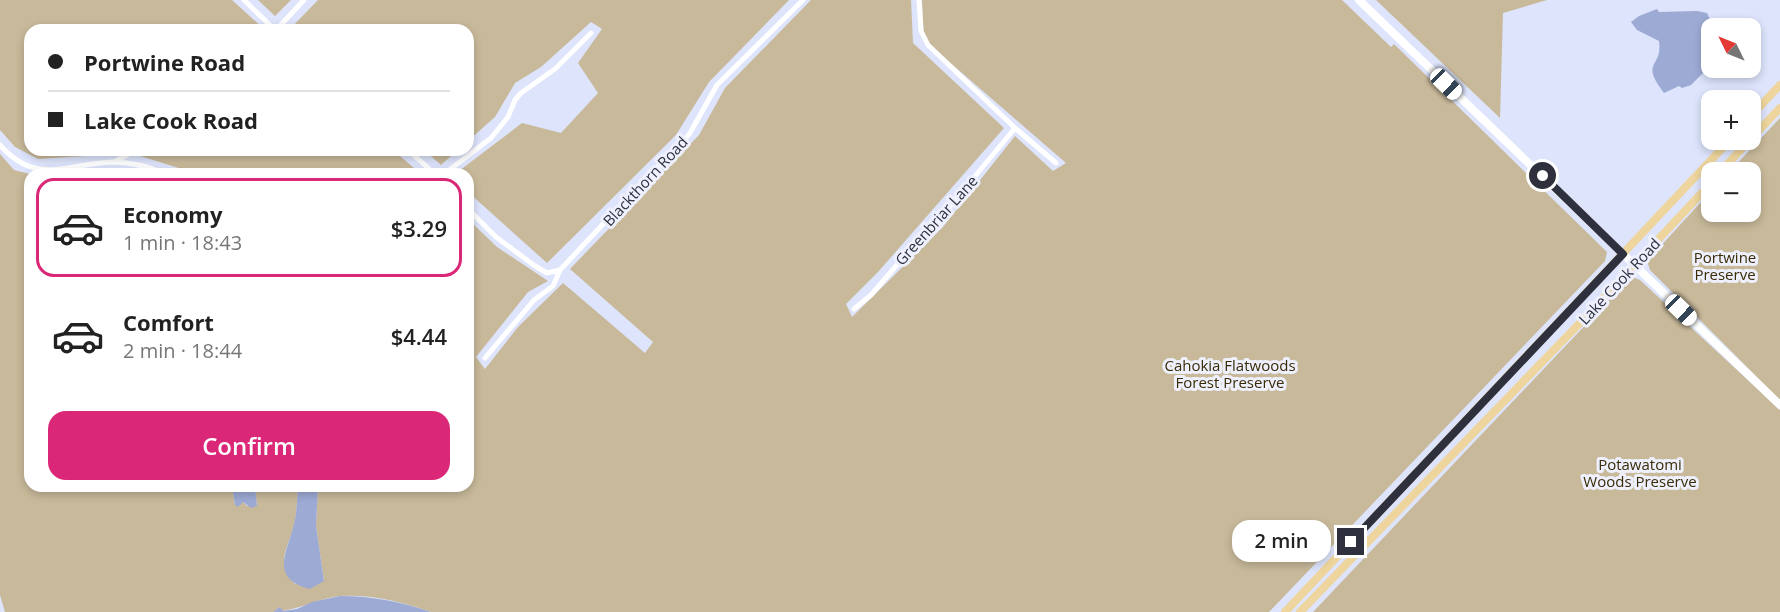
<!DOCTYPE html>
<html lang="en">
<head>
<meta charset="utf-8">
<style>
  :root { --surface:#fff; --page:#f6f6f6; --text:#222; --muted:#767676; --line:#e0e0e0; --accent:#db2777 }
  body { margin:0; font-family:"Open Sans",sans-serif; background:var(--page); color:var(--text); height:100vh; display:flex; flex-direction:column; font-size:22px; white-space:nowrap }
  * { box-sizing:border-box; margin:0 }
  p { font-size:20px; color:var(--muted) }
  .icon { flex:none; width:33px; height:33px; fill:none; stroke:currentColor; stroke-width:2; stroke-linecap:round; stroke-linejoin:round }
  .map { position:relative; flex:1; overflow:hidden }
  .drawer { position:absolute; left:24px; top:168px; width:450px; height:324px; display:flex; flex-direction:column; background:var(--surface); border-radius:18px; box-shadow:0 3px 9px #0003 }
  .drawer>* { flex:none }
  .banner { position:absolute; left:24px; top:24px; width:450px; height:132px; border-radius:18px; box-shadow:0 3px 9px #0003; display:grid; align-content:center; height:132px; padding:0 24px; background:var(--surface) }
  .needle { width:39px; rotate:313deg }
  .controls { position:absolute; left:1701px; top:18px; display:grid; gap:12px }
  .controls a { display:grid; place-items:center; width:60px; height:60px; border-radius:12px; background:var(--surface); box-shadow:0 3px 9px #0003; font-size:30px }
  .end { position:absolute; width:27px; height:27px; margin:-14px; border:8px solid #2e313d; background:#fff; box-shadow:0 0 0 3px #fff }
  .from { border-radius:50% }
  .bubble { position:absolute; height:42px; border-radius:18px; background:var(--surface); box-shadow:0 3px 9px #0003; font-size:20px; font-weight:600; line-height:42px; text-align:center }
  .car { position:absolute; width:18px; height:36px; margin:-18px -9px; border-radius:8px; box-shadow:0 0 4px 2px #0007; background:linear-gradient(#fff 24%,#345 0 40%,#fff 0 76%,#345 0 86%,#fff 0) }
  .banner b { display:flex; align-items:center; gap:21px; height:57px; font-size:22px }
  .banner b+b { border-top:2px solid var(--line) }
  .banner i { width:15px; height:15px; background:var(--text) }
  ul { padding:10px 0 0; list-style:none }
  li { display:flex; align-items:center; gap:18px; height:99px; margin:0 12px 9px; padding:0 12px; border:3px solid transparent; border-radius:18px }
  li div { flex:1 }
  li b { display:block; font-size:22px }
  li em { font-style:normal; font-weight:600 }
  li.on { border-color:var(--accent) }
  li>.icon { width:54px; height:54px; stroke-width:1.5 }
  .button { display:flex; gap:12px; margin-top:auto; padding:12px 24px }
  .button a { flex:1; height:69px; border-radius:18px; background:var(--accent); color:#fff; font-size:24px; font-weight:600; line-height:69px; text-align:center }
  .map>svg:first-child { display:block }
  .green { fill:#c8b99a }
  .water { fill:#9daad4 }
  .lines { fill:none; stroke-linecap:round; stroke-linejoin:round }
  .street { stroke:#fff; stroke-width:5 }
  .secondary { stroke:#fff; stroke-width:8 }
  .primary { stroke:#eed59d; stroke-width:8 }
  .route { stroke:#2e313d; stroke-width:8 }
  .labels { text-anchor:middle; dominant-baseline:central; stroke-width:6; stroke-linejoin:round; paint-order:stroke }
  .street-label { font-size:15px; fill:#2e313d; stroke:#eef1fd }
  .park-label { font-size:15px; fill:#3a2b06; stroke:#eef1fd }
</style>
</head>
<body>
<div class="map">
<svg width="1780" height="612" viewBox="0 0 1780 612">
  <rect width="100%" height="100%" fill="#dde4fb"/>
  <path class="green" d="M0 0H232L265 30H30V150H121L116 154 38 159 15 147 0 130Z
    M258 0H291L275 16Z
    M318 0H789L709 82 676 135 547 263 468 192V174H455L522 123 561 133 598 93 578 63 602 29 591 22 541 67 515 83 495 117 468 141V30H289Z
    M811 0H911L913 43 1004 128 878 272 846 304 852 317 943 227 1015 136 1053 171 1066 163 924 40 922 0H1342L1391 47 1394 44 1607 252 1605 261 1269 612H431C403 602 371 594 341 596 320 598 302 608 282 611L280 607 273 612H5L0 595V154L14 170 30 174V486H232L235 505 243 502 247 506H257L255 486H298C297 499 297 513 294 525 288 549 275 561 295 584L324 581 316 526 318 486H353L360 492 366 486H468V219L497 247 548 281 528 292 476 357 485 369 518 327 563 283 645 353 653 342 570 269 699 135 725 88Z
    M1376 0H1547L1503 13 1500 118Z
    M1780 118V400L1650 270 1647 261 1711 191 1712 212H1750V172H1729Z
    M148 150H393L421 174H188L182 169 140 156Z
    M424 150H458L441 165Z
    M115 168 144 174H73Z
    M1635 278 1640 280 1780 410V612H1313L1629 279Z"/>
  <path class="water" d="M1657 9 1659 12 1697 11 1707 13 1714 28H1712L1711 65 1691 85 1682 88 1679 86 1664 93C1639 60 1663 69 1659 41L1637 30 1631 22 1639 16Z
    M232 486H255L257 506 251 508 243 502 238 507 235 505Z
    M298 486H318L316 526 324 581 310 589C268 578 288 551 294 524 297 512 297 498 298 486Z
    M340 596C372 596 402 602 431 612H273L280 607 283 611 297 609 312 602Z"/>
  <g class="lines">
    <path class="street" d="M244 0 275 30
      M919 0 921 31 928 45 1015 128 1056 163
      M276 30 304 0
      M0 145C36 186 66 164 112 162 130 162 150 167 166 174
      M408 150 435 174
      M114 162 136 150
      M444 174 491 138 508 117 515 100 521 93 555 69 591 33
      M468 209 496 237 535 266 547 273 560 270
      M854 309 871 295 921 237 942 216 1015 128
      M485 358 534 300 553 286 560 270 647 177 680 145 690 133 717 85 803 0"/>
    <path class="secondary" d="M1359 0 1780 405"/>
    <path class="primary" d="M1750 117 1780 85
      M1720 172 1780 108
      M1285 612 1730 140
      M1300 612 1580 323 1712 182"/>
  </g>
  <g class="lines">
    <path class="route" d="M1351 542 1623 254 1543 176"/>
  </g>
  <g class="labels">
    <g class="street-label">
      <text transform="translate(645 181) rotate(-47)">Blackthorn Road</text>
      <text transform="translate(936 220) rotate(-48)">Greenbriar Lane</text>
      <text transform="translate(1619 281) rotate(-47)">Lake Cook Road</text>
    </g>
    <g class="park-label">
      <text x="1725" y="257">Portwine<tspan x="1725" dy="17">Preserve</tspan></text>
      <text x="1230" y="365">Cahokia Flatwoods<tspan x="1230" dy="17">Forest Preserve</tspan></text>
      <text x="1640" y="464">Potawatomi<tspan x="1640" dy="17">Woods Preserve</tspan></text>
    </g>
  </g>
</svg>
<div class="controls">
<a><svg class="needle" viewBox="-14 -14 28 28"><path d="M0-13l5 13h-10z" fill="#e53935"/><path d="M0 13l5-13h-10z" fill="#767676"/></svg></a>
<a>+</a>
<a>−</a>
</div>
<i class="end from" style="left:1543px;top:176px"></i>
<i class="end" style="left:1351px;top:542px"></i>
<div class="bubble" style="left:1232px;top:520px;width:99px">2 min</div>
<i class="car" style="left:1446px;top:84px;rotate:134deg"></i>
<i class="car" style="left:1681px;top:310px;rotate:134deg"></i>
<div class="banner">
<b><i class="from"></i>Portwine Road</b>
<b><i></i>Lake Cook Road</b>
</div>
<section class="drawer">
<ul>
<li class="on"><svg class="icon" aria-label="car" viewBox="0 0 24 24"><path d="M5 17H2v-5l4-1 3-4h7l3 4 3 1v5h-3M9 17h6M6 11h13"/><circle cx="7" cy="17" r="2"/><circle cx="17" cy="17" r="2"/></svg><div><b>Economy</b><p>1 min · 18:43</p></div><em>$3.29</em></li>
<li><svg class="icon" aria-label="car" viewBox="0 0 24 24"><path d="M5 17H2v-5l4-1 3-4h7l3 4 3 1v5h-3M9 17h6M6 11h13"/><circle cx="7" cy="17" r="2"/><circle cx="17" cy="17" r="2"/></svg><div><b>Comfort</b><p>2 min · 18:44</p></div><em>$4.44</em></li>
</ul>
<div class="button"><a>Confirm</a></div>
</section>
</div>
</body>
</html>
